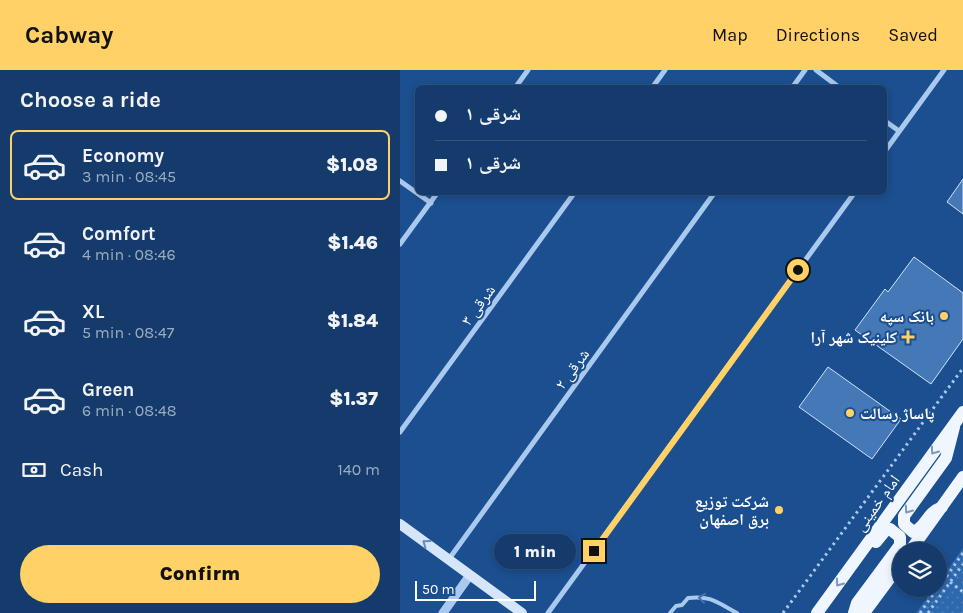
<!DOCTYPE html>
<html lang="en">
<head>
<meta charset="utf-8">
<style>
  :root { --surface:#143b6b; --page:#214673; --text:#f1f3f6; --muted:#9dadc1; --line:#33557e; --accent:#ffd166 }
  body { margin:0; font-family:Karla,"Noto Naskh Arabic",sans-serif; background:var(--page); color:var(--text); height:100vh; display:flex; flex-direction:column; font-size:19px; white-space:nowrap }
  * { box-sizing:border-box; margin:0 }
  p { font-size:16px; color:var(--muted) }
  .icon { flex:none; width:28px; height:28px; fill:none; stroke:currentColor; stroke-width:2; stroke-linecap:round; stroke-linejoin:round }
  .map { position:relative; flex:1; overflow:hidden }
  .panel { display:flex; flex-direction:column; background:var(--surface); width:400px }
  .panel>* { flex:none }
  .hud { position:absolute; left:15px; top:15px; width:472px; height:110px; border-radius:8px; box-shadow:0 2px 8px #0003,0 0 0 1px var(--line); display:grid; align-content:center; height:110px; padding:0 20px; background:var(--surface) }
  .fabs { position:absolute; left:492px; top:472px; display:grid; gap:10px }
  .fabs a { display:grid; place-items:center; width:55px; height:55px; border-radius:50%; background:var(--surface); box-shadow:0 2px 8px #0003,0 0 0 1px var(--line); font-size:25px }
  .scale { position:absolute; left:15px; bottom:12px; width:121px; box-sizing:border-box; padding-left:5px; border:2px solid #fff; border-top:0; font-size:14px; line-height:18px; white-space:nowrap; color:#fff; -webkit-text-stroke:4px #1b4f8f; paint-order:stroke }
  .end { position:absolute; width:22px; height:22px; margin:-11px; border:6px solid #ffd166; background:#111; box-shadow:0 0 0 2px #111 }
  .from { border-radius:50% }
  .bubble { position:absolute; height:35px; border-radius:18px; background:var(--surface); box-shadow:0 2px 8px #0003,0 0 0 1px var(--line); font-size:16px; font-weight:800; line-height:35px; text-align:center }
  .hud b { display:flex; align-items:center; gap:18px; height:48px; font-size:19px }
  .hud b+b { border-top:1px solid var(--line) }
  .hud i { width:12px; height:12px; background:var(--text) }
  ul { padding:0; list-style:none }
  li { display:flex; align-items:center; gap:15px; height:70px; margin:0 10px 8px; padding:0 10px; border:2px solid transparent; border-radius:8px }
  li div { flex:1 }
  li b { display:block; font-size:19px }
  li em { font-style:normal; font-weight:800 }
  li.selected { border-color:var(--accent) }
  li>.icon { width:45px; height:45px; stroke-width:1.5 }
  h2 { padding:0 20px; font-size:22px; line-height:60px }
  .pay { display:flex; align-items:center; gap:12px; height:55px; padding:0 20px; font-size:19px }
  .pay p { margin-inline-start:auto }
  .button { display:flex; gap:10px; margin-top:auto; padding:10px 20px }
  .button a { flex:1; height:58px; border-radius:30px; background:var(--accent); color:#111; font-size:20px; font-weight:800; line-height:58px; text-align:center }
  header { display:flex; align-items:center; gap:30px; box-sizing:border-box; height:70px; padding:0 25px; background:var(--accent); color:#111 }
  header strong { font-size:24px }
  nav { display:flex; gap:28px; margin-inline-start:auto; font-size:18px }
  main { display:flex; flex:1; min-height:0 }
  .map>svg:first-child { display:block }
  .park { fill:url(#park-dots) }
  .building { fill:#4478b7; stroke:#cfe3fa }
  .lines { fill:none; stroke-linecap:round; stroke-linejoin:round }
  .path { stroke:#a9c9ee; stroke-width:3; stroke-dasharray:2.5 4; stroke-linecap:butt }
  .service { stroke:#a9c9ee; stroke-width:4 }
  .minor { stroke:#a9c9ee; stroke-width:5 }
  .tertiary { stroke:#a9c9ee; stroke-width:9 }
  .secondary { stroke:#d6e6fa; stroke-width:10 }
  .primary { stroke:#f0f6ff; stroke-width:12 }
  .oneway { stroke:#7b9ac1 }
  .oneway2 { stroke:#668bba }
  .oneway3 { stroke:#4674ac }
  .route { stroke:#ffd166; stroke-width:6 }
  .poi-dot { fill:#ffd166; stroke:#1b4f8f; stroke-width:2 }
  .labels { text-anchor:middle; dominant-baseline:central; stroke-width:4; stroke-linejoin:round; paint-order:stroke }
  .street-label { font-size:16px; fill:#fff; stroke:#1b4f8f }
  .poi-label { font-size:16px; font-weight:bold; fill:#fff; stroke:#1b4f8f; text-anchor:end }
</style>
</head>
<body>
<header>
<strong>Cabway</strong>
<nav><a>Map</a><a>Directions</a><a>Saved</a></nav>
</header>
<main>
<section class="panel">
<h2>Choose a ride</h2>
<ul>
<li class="selected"><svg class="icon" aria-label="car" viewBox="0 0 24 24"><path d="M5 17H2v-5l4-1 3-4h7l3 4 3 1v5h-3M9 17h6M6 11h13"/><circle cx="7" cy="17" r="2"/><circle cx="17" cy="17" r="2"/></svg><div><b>Economy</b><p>3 min · 08:45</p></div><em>$1.08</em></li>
<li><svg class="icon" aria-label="car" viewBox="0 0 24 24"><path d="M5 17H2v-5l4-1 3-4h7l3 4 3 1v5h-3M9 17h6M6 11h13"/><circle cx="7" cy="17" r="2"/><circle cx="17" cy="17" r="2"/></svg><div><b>Comfort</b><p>4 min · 08:46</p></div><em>$1.46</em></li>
<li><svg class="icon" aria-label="car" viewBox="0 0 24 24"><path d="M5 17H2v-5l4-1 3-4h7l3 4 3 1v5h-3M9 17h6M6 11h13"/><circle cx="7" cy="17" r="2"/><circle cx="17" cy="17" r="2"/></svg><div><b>XL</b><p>5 min · 08:47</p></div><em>$1.84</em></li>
<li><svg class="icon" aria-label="car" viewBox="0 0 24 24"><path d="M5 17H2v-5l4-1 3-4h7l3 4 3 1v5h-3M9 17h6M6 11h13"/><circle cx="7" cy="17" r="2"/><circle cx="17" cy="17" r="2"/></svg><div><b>Green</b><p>6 min · 08:48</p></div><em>$1.37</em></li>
</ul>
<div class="pay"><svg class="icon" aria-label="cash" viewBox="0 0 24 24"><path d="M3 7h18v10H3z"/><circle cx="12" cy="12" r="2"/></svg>Cash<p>140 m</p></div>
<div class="button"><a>Confirm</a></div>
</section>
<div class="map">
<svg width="563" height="543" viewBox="0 0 563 543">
  <defs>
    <pattern id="park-dots" width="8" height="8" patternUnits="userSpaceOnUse" patternTransform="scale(1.25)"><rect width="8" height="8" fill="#2e69ad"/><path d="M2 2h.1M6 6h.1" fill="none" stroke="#4d80b9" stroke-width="1.8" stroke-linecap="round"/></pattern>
  </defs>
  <rect width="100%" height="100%" fill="#1b4f8f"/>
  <path class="park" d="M563 478V543H516L534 519H539V512Z"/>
  <path class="building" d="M563 109V144L547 132Z
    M514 187 563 223V269L531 314 455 260 485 219 488 222Z
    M428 297 501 349 472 389 399 337Z"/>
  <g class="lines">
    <path class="path" d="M550 512 563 522
      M539 517 563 483
      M383 543 563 298
      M520 543 537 519
      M528 543 563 494"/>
    <path class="service" d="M270 543 276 536 282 535 288 528C311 525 318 533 337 543"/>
    <path class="minor" d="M416 0 440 18
      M115 18 128 0
      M252 18 265 0
      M392 18 405 0
      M485 51 499 61
      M485 81 544 0
      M0 111 31 133
      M0 174 38 122
      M0 362 175 122
      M49 489 315 122
      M148 543 455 122"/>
    <path class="tertiary" d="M43 543 70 505"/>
    <path class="secondary" d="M0 454 122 543"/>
    <path class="primary" d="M542 437C526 443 526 458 513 462L504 454V446L546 388 554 357
      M510 481 563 407
      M417 543 563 342
      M454 543 457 533 500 475V467L490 459 485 461 476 472
      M464 543 501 493"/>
  </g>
  <defs><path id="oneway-chevron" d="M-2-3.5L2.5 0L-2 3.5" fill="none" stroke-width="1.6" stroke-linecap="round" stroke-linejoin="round" transform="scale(1.25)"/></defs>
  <g class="oneway">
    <use href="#oneway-chevron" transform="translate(534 381) rotate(126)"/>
    <use href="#oneway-chevron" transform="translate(508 440) rotate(125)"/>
    <use href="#oneway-chevron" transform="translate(439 513) rotate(126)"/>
  </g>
  <use class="oneway2" href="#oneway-chevron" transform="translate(26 473) rotate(-144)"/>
  <use class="oneway3" href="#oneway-chevron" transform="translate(302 528) rotate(-174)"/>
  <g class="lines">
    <path class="route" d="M194 481 398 200"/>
  </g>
  <g class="poi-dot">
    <circle cx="544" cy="246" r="5"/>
    <path d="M505.5 259.5h5v5h5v5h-5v5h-5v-5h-5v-5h5z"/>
    <circle cx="450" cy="343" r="5"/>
    <circle cx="379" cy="440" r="5"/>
  </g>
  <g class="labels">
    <g class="street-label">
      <text transform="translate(78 235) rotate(-54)">۳ شرقی</text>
      <text transform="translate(172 299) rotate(-54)">۲ شرقی</text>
      <text transform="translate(477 433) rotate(-54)">امام خمینی</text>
    </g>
    <g class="poi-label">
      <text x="534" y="246">بانک سپه</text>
      <text x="497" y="267">کلینیک شهر آرا</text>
      <text x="460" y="343" text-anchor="start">پاساژ رسالت</text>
      <text x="369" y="431">شرکت توزیع<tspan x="369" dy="18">برق اصفهان</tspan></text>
    </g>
  </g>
</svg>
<div class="fabs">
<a><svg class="icon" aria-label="layers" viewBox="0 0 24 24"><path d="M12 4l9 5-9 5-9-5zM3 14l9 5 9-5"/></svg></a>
</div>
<div class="scale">50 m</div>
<i class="end from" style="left:398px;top:200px"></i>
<i class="end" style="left:194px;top:481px"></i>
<div class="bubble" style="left:94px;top:464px;width:82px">1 min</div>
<div class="hud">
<b><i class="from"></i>۱ شرقی</b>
<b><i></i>۱ شرقی</b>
</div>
</div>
</main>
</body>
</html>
